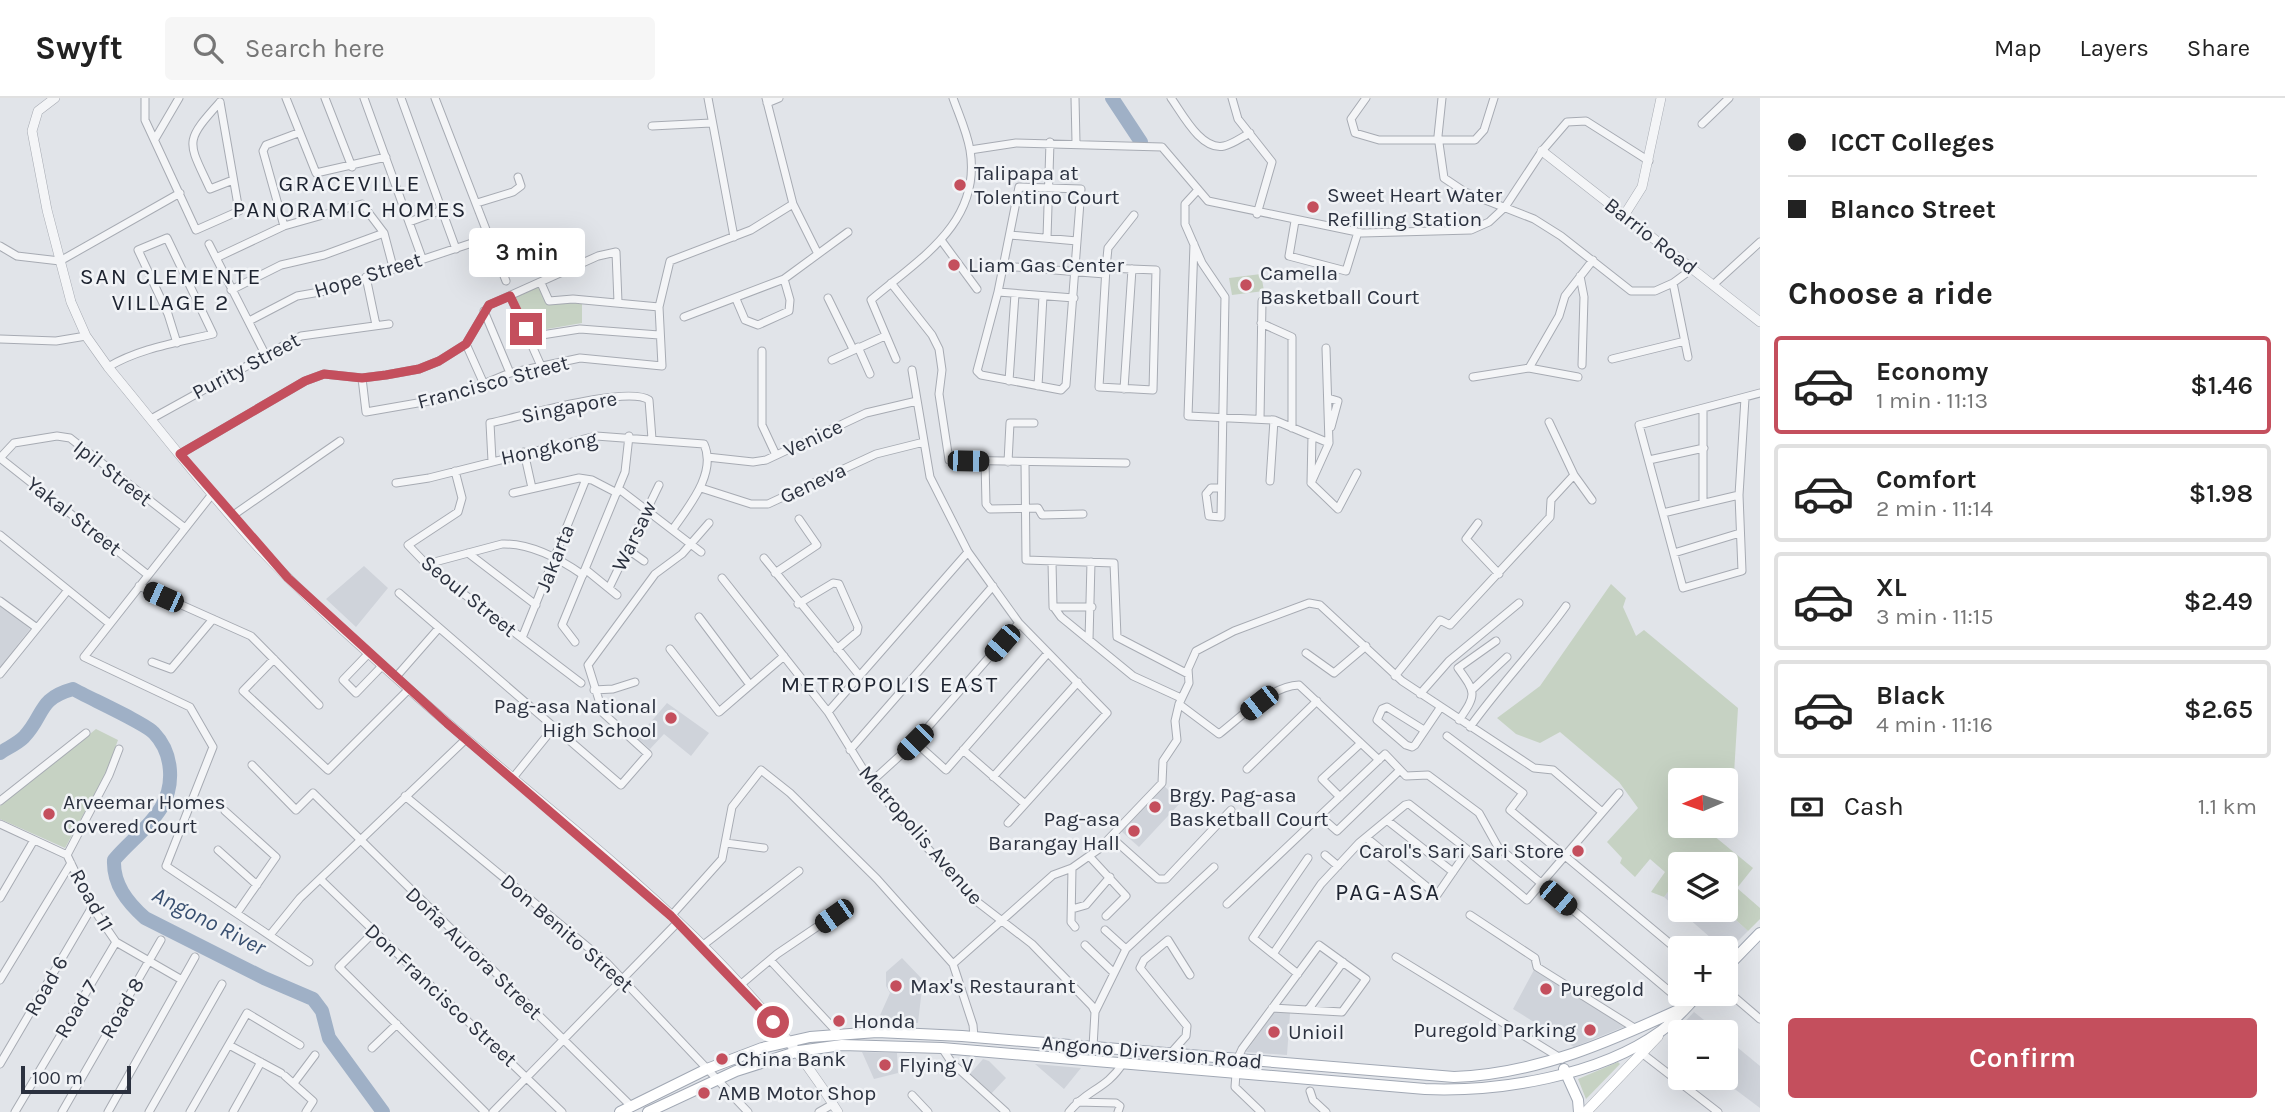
<!DOCTYPE html>
<html lang="en">
<head>
<meta charset="utf-8">
<style>
  :root { --surface:#fff; --page:#f6f6f6; --text:#222; --muted:#767676; --line:#e0e0e0; --accent:#c44f5d }
  body { margin:0; font-family:Karla,sans-serif; background:var(--page); color:var(--text); height:100vh; display:flex; flex-direction:column; font-size:26px; white-space:nowrap }
  * { box-sizing:border-box; margin:0 }
  p { font-size:23px; color:var(--muted) }
  .icon { flex:none; width:38px; height:38px; fill:none; stroke:currentColor; stroke-width:2; stroke-linecap:round; stroke-linejoin:round }
  .map { position:relative; flex:1; overflow:hidden }
  .panel { display:flex; flex-direction:column; background:var(--surface); width:525px }
  .panel>* { flex:none }
  .top-card { display:grid; align-content:center; height:154px; padding:0 28px; background:var(--surface) }
  .needle { width:46px; rotate:268deg }
  .buttons { position:absolute; left:1668px; top:670px; display:grid; gap:14px }
  .buttons a { display:grid; place-items:center; width:70px; height:70px; border-radius:7px; background:var(--surface); box-shadow:0 7px 28px #0002; font-size:35px }
  .scale { position:absolute; left:21px; bottom:18px; width:110px; box-sizing:border-box; padding-left:7px; border:4px solid #2b313f; border-top:0; font-size:19px; line-height:24px; white-space:nowrap; color:#2b313f; -webkit-text-stroke:5px #f1f3f6; paint-order:stroke }
  .end { position:absolute; width:32px; height:32px; margin:-16px; border:9px solid #c44f5d; background:#fff; box-shadow:0 0 0 4px #fff }
  .from { border-radius:50% }
  .bubble { position:absolute; height:49px; border-radius:7px; background:var(--surface); box-shadow:0 7px 28px #0002; font-size:23px; font-weight:600; line-height:49px; text-align:center }
  .car { position:absolute; width:21px; height:42px; margin:-21px -10px; border-radius:9px; box-shadow:0 0 5px 2px #0007; background:linear-gradient(#222 24%,#8ab4d8 0 40%,#222 0 76%,#8ab4d8 0 86%,#222 0) }
  .top-card b { display:flex; align-items:center; gap:24px; height:66px; font-size:26px }
  .top-card b+b { border-top:2px solid var(--line) }
  .top-card i { width:18px; height:18px; background:var(--text) }
  ul { padding:0; list-style:none }
  li { display:flex; align-items:center; gap:21px; height:98px; margin:0 14px 10px; padding:0 14px; border:4px solid var(--line); border-radius:7px }
  li div { flex:1 }
  li b { display:block; font-size:26px }
  li em { font-style:normal; font-weight:600 }
  li.selected { border-color:var(--accent) }
  li>.icon { width:63px; height:63px; stroke-width:1.5 }
  h2 { padding:0 28px; font-size:32px; line-height:84px }
  .pay { display:flex; align-items:center; gap:18px; height:77px; padding:0 28px; font-size:26px }
  .pay p { margin-inline-start:auto }
  .action { display:flex; gap:14px; margin-top:auto; padding:14px 28px }
  .action a { flex:1; height:80px; border-radius:7px; background:var(--accent); color:#fff; font-size:28px; font-weight:600; line-height:80px; text-align:center }
  header { display:flex; align-items:center; gap:42px; box-sizing:border-box; height:98px; padding:0 35px; background:var(--surface); border-bottom:2px solid var(--line) }
  header strong { font-size:33px }
  nav { display:flex; gap:38px; margin-inline-start:auto; font-size:24px }
  .search { width:490px; height:63px; background:var(--page); display:flex; align-items:center; gap:18px; box-sizing:border-box; padding:0 24px; border-radius:7px; color:var(--muted); font-size:26px }
  main { display:flex; flex:1; min-height:0 }
  .map>svg:first-child { display:block }
  .built { fill:#cfd3da }
  .green { fill:#c6d2c3 }
  .lines { fill:none; stroke-linecap:round; stroke-linejoin:round }
  .river { stroke:#9fb0c6; stroke-width:14 }
  .minor-casing { stroke:#a7abb3; stroke-width:9 }
  .tertiary-casing { stroke:#a7abb3; stroke-width:10 }
  .secondary-casing { stroke:#a7abb3; stroke-width:11 }
  .primary-casing { stroke:#a1a8b4; stroke-width:12 }
  .minor { stroke:#f4f5f7; stroke-width:7 }
  .tertiary { stroke:#f4f5f7; stroke-width:9 }
  .secondary { stroke:#fff; stroke-width:10 }
  .primary { stroke:#fff; stroke-width:10 }
  .route { stroke:#c44f5d; stroke-width:9 }
  .poi-dot { fill:#c44f5d; stroke:#f1f3f6; stroke-width:2.5 }
  .labels { text-anchor:middle; dominant-baseline:central; stroke-width:5; stroke-linejoin:round; paint-order:stroke }
  .poi-label { font-size:21px; fill:#2b313f; stroke:#f1f3f6; text-anchor:start }
  .street-label { font-size:21px; fill:#2b313f; stroke:#f1f3f6 }
  .neighbourhood-label { font-size:23px; letter-spacing:2px; fill:#1d2330; stroke:#f1f3f6 }
  .water-label { font-size:23px; font-style:italic; fill:#384f70; stroke:#f1f3f6 }
  .quarter-label { font-size:24px; letter-spacing:2px; fill:#1d2330; stroke:#f1f3f6 }
</style>
</head>
<body>
<header>
<strong>Swyft</strong>
<div class="search"><svg class="icon" aria-label="search" viewBox="0 0 24 24"><circle cx="10" cy="10" r="6"/><path d="M15 15l6 6"/></svg>Search here</div>
<nav><a>Map</a><a>Layers</a><a>Share</a></nav>
</header>
<main>
<div class="map">
<svg width="1760" height="1014" viewBox="0 0 1760 1014">
  <rect width="100%" height="100%" fill="#e1e4e9"/>
  <path class="built" d="M364 468 388 490 356 529 326 501Z
    M0 506 30 531 0 569Z
    M667 605 709 635 691 658 664 636 650 651 637 640Z
    M1163 687 1181 704 1139 749 1121 733Z
    M1680 779V812H1725L1748 833 1727 854 1664 799Z
    M902 860 923 882 918 925 877 924 890 895 886 888V874Z
    M1535 870 1626 928 1574 949 1513 911Z
    M1275 913 1290 915 1287 957 1246 954Z
    M1694 914 1719 934H1680V950L1668 941Z
    M1726 940 1760 968V1010L1720 980H1726Z
    M862 954 897 955 898 975 874 981Z
    M983 961 989 963 1006 980 990 997 969 977Z
    M1035 966 1081 970 1064 991Z"/>
  <path class="green" d="M1261 176 1264 193 1232 197 1229 180Z
    M536 190H540L547 206 582 203V225L530 234 513 200Z
    M1611 486 1626 500 1623 509 1636 538 1644 532 1738 610 1734 676 1726 687V682H1680V728H1702L1753 770 1737 790 1760 810V821L1748 833 1725 812 1726 766H1680V779L1664 799 1651 794 1665 774 1650 761 1635 779 1620 765 1622 760 1607 744 1638 710 1619 684 1560 634 1540 645 1516 636 1497 620 1540 588Z
    M96 631 118 642 106 675 65 750 0 721V708Z
    M1618 964 1620 966 1586 1001 1578 981Z"/>
  <g class="lines">
    <path class="river" d="M1112 0 1141 44
      M0 655C7 650 17 646 24 639 45 617 37 601 73 591 89 600 145 625 154 635 173 655 175 687 161 710 148 731 129 744 114 762 113 786 127 804 145 820L264 880 313 901 322 913 329 940 383 1014"/>
    <g class="minor-casing">
      <path id="minor" d="M145 0V22L196 132 239 113 220 4
        M286 0 316 75 386 59
        M325 0 352 69
        M364 0 422 160
        M401 0 456 151
        M435 0 506 183
        M708 0 734 139
        M766 0 793 106 818 156
        M1075 0 1076 44
        M1171 0C1182 15 1201 53 1224 48 1233 46 1242 39 1250 35
        M1232 0 1238 21 1272 64 1257 116
        M1366 0 1351 21 1355 35 1379 42H1475L1484 32 1494 0
        M1442 0 1438 38 1444 80 1465 94 1534 121 1561 138 1631 193H1655L1673 185 1692 171
        M220 4C183 45 188 43 210 91L233 82
        M767 5 779 0
        M1702 26 1729 0
        M652 28 711 25
        M155 41 179 0
        M970 52 1016 45 1162 49 1208 103 1362 135 1471 132 1489 124 1505 109 1542 53 1567 24 1586 23 1649 63
        M1019 89 1081 91 1066 287 1061 292 981 277 977 273 998 194Z
        M1196 94 1185 106V126L1202 165 1225 199 1221 419 1209 418 1206 396 1211 390H1220
        M477 105 513 94 521 88 518 79
        M1295 123 1289 158 1346 173 1358 134
        M409 124 442 112
        M284 128 263 53 266 47 298 35
        M1010 137 1077 143
        M1047 140 1050 44
        M941 142 977 191
        M209 146 265 256
        M1194 146 1188 318 1274 322 1329 345
        M0 148 17 158 60 163 180 95
        M216 160 284 128 362 106 384 135 393 169
        M1003 168 1105 176
        M1106 170 1156 172 1153 292 1099 289Z
        M1106 170 1108 150 1134 117
        M1580 178 1584 199 1582 267
        M366 179 376 227
        M541 185 549 203 573 201 659 209
        M891 185 932 237 939 251 942 272 939 296 949 362 1126 365
        M1673 185 1688 259
        M1713 187 1760 144
        M231 192 281 167 324 157 384 135
        M998 194 1074 200
        M510 198 541 268
        M828 200 853 251
        M736 201 745 222 758 227 789 213 790 202 784 181
        M484 213 510 275
        M684 219 784 181 848 134
        M249 223 297 198 331 192 490 139
        M1261 225 1292 239V330
        M529 239 580 231 659 237
        M0 241 56 243 86 238
        M466 246 483 284
        M858 249 870 276
        M762 253V327L776 357
        M896 261 871 202C919 161 982 125 970 52 967 34 959 17 953 0
        M1612 261 1685 243
        M832 262 885 238
        M108 269C140 250 176 245 213 236L167 140 138 152 168 216 177 245
        M1529 270 1559 218 1565 198 1593 162
        M912 272 930 379 968 454 1019 525 1107 615 1008 725
        M1473 279 1529 270 1578 279
        M362 280 366 314 452 299 510 275 580 260 662 268 659 209 670 163 751 132 793 106
        M1009 283 1015 196
        M1038 288 1043 198
        M1124 291 1132 171
        M1328 300 1338 303 1331 329
        M1745 300 1739 397 1742 473 1683 490 1639 327 1760 295
        M1703 311V405
        M151 321 301 238 389 226
        M1260 321 1262 203
        M1312 338 1311 385 1338 411 1357 375
        M524 354 532 390
        M180 356 305 283 324 276 362 280 386 277 419 271 439 263 466 246 489 207 598 158 616 154 618 204
        M707 359 753 364 766 362 866 315 917 303
        M0 360 14 345 57 338 70 340 185 430
        M0 360 148 477
        M1649 362 1704 350
        M492 363 490 325C520 319 627 287 649 302L652 341
        M985 363 986 406 990 411 1038 410 1042 417 1083 416
        M1008 364 1010 325H1034
        M1025 364 1026 462 1114 465 1117 539 1188 576
        M455 373 462 400 458 414 408 447 431 471 581 585
        M1574 377 1592 402
        M1270 383 1274 322
        M396 385 429 380 596 338 704 346C717 375 689 408 673 431
        M1311 385 1329 345 1326 250
        M701 390 751 406H768L876 356 924 344
        M619 391 701 454
        M213 395 84 559 190 609 213 649 166 768 309 864
        M513 395 579 380 592 382 617 395
        M1663 415 1739 397
        M232 418 340 343
        M1478 425 1466 441 1499 476
        M0 437 110 526
        M627 451 644 463
        M468 455 536 507
        M1674 455 1740 435
        M764 460 859 577
        M1052 464 1053 508 1061 519 1133 578 1181 600
        M427 466 502 446C531 445 560 461 583 477
        M585 471 617 497
        M775 475 817 447 799 421
        M722 480 828 614 871 684 900 719 971 799 1032 846 1092 908 1095 914 1093 949
        M139 488 251 538 319 607
        M609 490 659 387
        M399 495 621 687 648 656 603 615 588 567 655 476 682 456 709 425
        M0 503 37 530
        M798 506 833 485 839 486 858 529 857 534 837 551
        M1053 509H1092
        M699 519 750 587
        M522 540 586 381
        M1089 542 1091 464
        M575 544 562 527 625 374 629 338
        M670 551 719 614 784 558
        M369 555 343 582 356 595 383 567
        M1306 555 1334 575 1366 548
        M274 561 243 593 328 672 409 591
        M152 564 171 571 213 521
        M0 576 68 492
        M1395 578 1440 522 1450 527 1550 419 1551 402 1574 377 1549 324
        M396 579 438 531
        M1473 591 1507 559
        M594 592 613 591 635 584
        M1420 596 1449 563 1519 505
        M1179 606 1219 636C1241 619 1271 588 1299 587L1379 662
        M828 614 968 454
        M1459 622C1477 596 1476 595 1458 570L1496 543
        M1470 629C1500 587 1536 550 1566 508
        M1424 632 1387 609 1382 611 1377 622 1406 647 1412 649 1415 647 1440 610
        M1447 638 1523 695 1510 712 1680 854
        M915 644 946 672 1048 555
        M850 652 993 488
        M963 652 1025 706
        M252 667 296 712 313 695 631 1008
        M1247 671 1317 603
        M993 679 1078 584
        M512 681 554 629
        M871 684 915 644 1019 525
        M405 698 607 865 748 1014
        M1340 699 1322 681 1361 645
        M0 703 86 635
        M225 713 276 759 237 815
        M1320 718 1337 733 1400 672
        M1388 723 1453 774
        M0 726 67 757 92 809 116 844 182 882
        M1111 739 1158 781H1166L1231 712
        M726 745 764 750
        M218 752 257 787
        M67 757 109 677 119 651
        M1325 757 1338 768
        M1474 758 1527 802 1619 695
        M1090 759 1126 798 1106 818
        M1072 770 1071 824 1075 829
        M320 781 562 1014
        M0 800 34 742
        M1227 806 1385 656 1406 678 1428 677 1479 715 1498 749 1687 908
        M1072 811 1086 807 1110 779
        M1470 817 1535 860 1537 869 1636 931
        M671 818 722 761 732 709 761 672 790 695 877 781 953 866 973 927 974 939
        M1105 832 1126 851
        M374 834 339 869 485 1014
        M270 837 300 800 466 641
        M1085 847 1113 874
        M702 848 799 773
        M1273 856 1321 786 1359 745 1405 707 1409 706 1468 752 1437 797 1368 741
        M1396 859 1562 961
        M770 862 838 935
        M953 866 1053 777 1072 770 1099 751 1162 685 1163 663 1177 642 1175 623 1179 606 1189 585 1188 571 1196 553 1234 533 1309 505 1320 507 1402 583 1534 670 1553 672 1602 714
        M1298 876 1253 840 1308 760
        M0 882 71 765
        M739 888 777 856 833 818
        M1726 892 1760 921
        M1308 912 1343 864
        M1095 914 1126 851 1214 769
        M229 947 281 975
        M372 950 397 926
        M942 950 952 965 1006 1014
        M1639 953 1718 1014
        M1170 956 1186 938 1187 928 1140 870 1144 862 1168 842 1190 877
        M0 966 92 809
        M285 978 313 1003 306 1014
        M294 985 315 957
        M1310 993 1313 1002 1326 1014
        M912 997 928 1014
        M1077 1004 1116 1005 1120 1008 1118 1014
        M15 1014 116 844
        M62 1014 161 842
        M108 1014 195 859
        M149 1014 222 886
        M190 1014 247 915 300 947
        M233 1014 261 964
        M493 1014 678 824
        M819 1014 833 1006
        M1069 1014C1087 991 1106 992 1123 965
        M1261 1014 1235 989 1237 962 1242 951 1319 847 1366 881 1342 914 1272 910"/>
    </g>
    <g class="tertiary-casing">
      <path id="tertiary" d="M55 0 38 13 32 33 47 112 71 204 86 238 108 269C157 328 205 391 257 448 305 499 358 546 411 593 559 725 733 843 838 1014
        M1542 53 1760 224
        M1625 116 1642 89 1661 0"/>
    </g>
    <g class="secondary-casing">
      <path id="secondary" d="M1586 1014 1658 938"/>
    </g>
    <g class="primary-casing">
      <path id="primary" d="M1726 870 1760 835
        M1564 971 1578 1002 1579 1014
        M620 1014 707 971 762 950 810 939 877 934 962 938 1454 979C1538 976 1611 943 1687 908
        M648 1014 736 973 799 953 842 947 942 950 1425 991C1500 994 1599 978 1661 933 1675 923 1687 908 1699 896"/>
    </g>
    <use href="#minor" class="minor"/>
    <use href="#tertiary" class="tertiary"/>
    <use href="#secondary" class="secondary"/>
    <use href="#primary" class="primary"/>
  </g>
  <g class="lines">
    <path class="route" d="M526 231 510 198 489 207 466 246 439 263 419 271 386 277 362 280 324 276 305 283 180 356 288 480 447 625 671 818 773 924"/>
  </g>
  <g class="poi-dot">
    <circle cx="960" cy="87" r="7"/>
    <circle cx="1313" cy="109" r="7"/>
    <circle cx="954" cy="167" r="7"/>
    <circle cx="1246" cy="187" r="7"/>
    <circle cx="671" cy="620" r="7"/>
    <circle cx="1155" cy="709" r="7"/>
    <circle cx="49" cy="716" r="7"/>
    <circle cx="1134" cy="733" r="7"/>
    <circle cx="1578" cy="753" r="7"/>
    <circle cx="896" cy="888" r="7"/>
    <circle cx="1546" cy="891" r="7"/>
    <circle cx="839" cy="923" r="7"/>
    <circle cx="1590" cy="932" r="7"/>
    <circle cx="1274" cy="934" r="7"/>
    <circle cx="722" cy="961" r="7"/>
    <circle cx="885" cy="967" r="7"/>
    <circle cx="704" cy="995" r="7"/>
  </g>
  <g class="labels">
    <g class="poi-label">
      <text x="974" y="75">Talipapa at<tspan x="974" dy="24">Tolentino Court</tspan></text>
      <text x="1327" y="97">Sweet Heart Water<tspan x="1327" dy="24">Refilling Station</tspan></text>
      <text x="968" y="167">Liam Gas Center</text>
      <text x="1260" y="175">Camella<tspan x="1260" dy="24">Basketball Court</tspan></text>
      <text x="657" y="608" text-anchor="end">Pag-asa National<tspan x="657" dy="24">High School</tspan></text>
      <text x="1169" y="697">Brgy. Pag-asa<tspan x="1169" dy="24">Basketball Court</tspan></text>
      <text x="63" y="704">Arveemar Homes<tspan x="63" dy="24">Covered Court</tspan></text>
      <text x="1120" y="721" text-anchor="end">Pag-asa<tspan x="1120" dy="24">Barangay Hall</tspan></text>
      <text x="1564" y="753" text-anchor="end">Carol's Sari Sari Store</text>
      <text x="910" y="888">Max's Restaurant</text>
      <text x="1560" y="891">Puregold</text>
      <text x="853" y="923">Honda</text>
      <text x="1576" y="932" text-anchor="end">Puregold Parking</text>
      <text x="1288" y="934">Unioil</text>
      <text x="736" y="961">China Bank</text>
      <text x="899" y="967">Flying V</text>
      <text x="718" y="995">AMB Motor Shop</text>
    </g>
    <g class="street-label">
      <text transform="translate(1651 138) rotate(38)">Barrio Road</text>
      <text transform="translate(368 177) rotate(-17)">Hope Street</text>
      <text transform="translate(246 268) rotate(-28)">Purity Street</text>
      <text transform="translate(493 284) rotate(-15)">Francisco Street</text>
      <text transform="translate(569 309) rotate(-11)">Singapore</text>
      <text transform="translate(813 340) rotate(-25)">Venice</text>
      <text transform="translate(549 350) rotate(-12)">Hongkong</text>
      <text transform="translate(113 375) rotate(38)">Ipil Street</text>
      <text transform="translate(813 385) rotate(-25)">Geneva</text>
      <text transform="translate(74 418) rotate(38)">Yakal Street</text>
      <text transform="translate(634 438) rotate(-64)">Warsaw</text>
      <text transform="translate(555 460) rotate(-68)">Jakarta</text>
      <text transform="translate(469 498) rotate(39)">Seoul Street</text>
      <text transform="translate(921 737) rotate(49)">Metropolis Avenue</text>
      <text transform="translate(92 802) rotate(61)">Road 11</text>
      <text transform="translate(567 835) rotate(41)">Don Benito Street</text>
      <text transform="translate(474 855) rotate(44)">Doña Aurora Street</text>
      <text transform="translate(46 888) rotate(-60)">Road 6</text>
      <text transform="translate(441 897) rotate(43)">Don Francisco Street</text>
      <text transform="translate(122 910) rotate(-60)">Road 8</text>
      <text transform="translate(76 911) rotate(-59)">Road 7</text>
      <text transform="translate(1152 954) rotate(5)">Angono Diversion Road</text>
    </g>
    <g class="neighbourhood-label">
      <text x="350" y="85">GRACEVILLE<tspan x="350" dy="26">PANORAMIC HOMES</tspan></text>
      <text x="171" y="178">SAN CLEMENTE<tspan x="171" dy="26">VILLAGE 2</tspan></text>
      <text x="890" y="586">METROPOLIS EAST</text>
    </g>
    <g class="water-label">
      <text transform="translate(209 823) rotate(27)">Angono River</text>
    </g>
    <g class="quarter-label">
      <text x="1388" y="794">PAG-ASA</text>
    </g>
  </g>
</svg>
<div class="buttons">
<a><svg class="needle" viewBox="-14 -14 28 28"><path d="M0-13l5 13h-10z" fill="#e53935"/><path d="M0 13l5-13h-10z" fill="#767676"/></svg></a>
<a><svg class="icon" aria-label="layers" viewBox="0 0 24 24"><path d="M12 4l9 5-9 5-9-5zM3 14l9 5 9-5"/></svg></a>
<a>+</a>
<a>−</a>
</div>
<div class="scale">100 m</div>
<i class="end from" style="left:773px;top:924px"></i>
<i class="end" style="left:526px;top:231px"></i>
<div class="bubble" style="left:469px;top:130px;width:116px">3 min</div>
<i class="car" style="left:968px;top:363px;rotate:91deg"></i>
<i class="car" style="left:163px;top:499px;rotate:294deg"></i>
<i class="car" style="left:1002px;top:545px;rotate:221deg"></i>
<i class="car" style="left:1259px;top:605px;rotate:232deg"></i>
<i class="car" style="left:915px;top:644px;rotate:225deg"></i>
<i class="car" style="left:1558px;top:800px;rotate:130deg"></i>
<i class="car" style="left:834px;top:818px;rotate:235deg"></i>
</div>
<section class="panel">
<div class="top-card">
<b><i class="from"></i>ICCT Colleges</b>
<b><i></i>Blanco Street</b>
</div>
<h2>Choose a ride</h2>
<ul>
<li class="selected"><svg class="icon" aria-label="car" viewBox="0 0 24 24"><path d="M5 17H2v-5l4-1 3-4h7l3 4 3 1v5h-3M9 17h6M6 11h13"/><circle cx="7" cy="17" r="2"/><circle cx="17" cy="17" r="2"/></svg><div><b>Economy</b><p>1 min · 11:13</p></div><em>$1.46</em></li>
<li><svg class="icon" aria-label="car" viewBox="0 0 24 24"><path d="M5 17H2v-5l4-1 3-4h7l3 4 3 1v5h-3M9 17h6M6 11h13"/><circle cx="7" cy="17" r="2"/><circle cx="17" cy="17" r="2"/></svg><div><b>Comfort</b><p>2 min · 11:14</p></div><em>$1.98</em></li>
<li><svg class="icon" aria-label="car" viewBox="0 0 24 24"><path d="M5 17H2v-5l4-1 3-4h7l3 4 3 1v5h-3M9 17h6M6 11h13"/><circle cx="7" cy="17" r="2"/><circle cx="17" cy="17" r="2"/></svg><div><b>XL</b><p>3 min · 11:15</p></div><em>$2.49</em></li>
<li><svg class="icon" aria-label="car" viewBox="0 0 24 24"><path d="M5 17H2v-5l4-1 3-4h7l3 4 3 1v5h-3M9 17h6M6 11h13"/><circle cx="7" cy="17" r="2"/><circle cx="17" cy="17" r="2"/></svg><div><b>Black</b><p>4 min · 11:16</p></div><em>$2.65</em></li>
</ul>
<div class="pay"><svg class="icon" aria-label="cash" viewBox="0 0 24 24"><path d="M3 7h18v10H3z"/><circle cx="12" cy="12" r="2"/></svg>Cash<p>1.1 km</p></div>
<div class="action"><a>Confirm</a></div>
</section>
</main>
</body>
</html>
